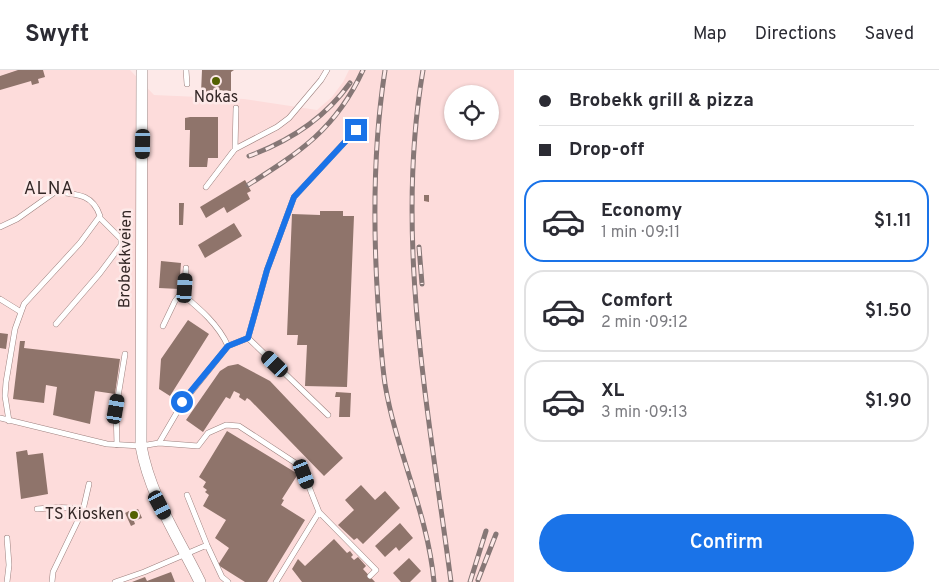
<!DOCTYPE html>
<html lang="en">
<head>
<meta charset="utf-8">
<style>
  :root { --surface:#fff; --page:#f7f7f7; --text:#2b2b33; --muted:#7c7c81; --line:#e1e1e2; --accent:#1a73e8 }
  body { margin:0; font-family:Overpass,sans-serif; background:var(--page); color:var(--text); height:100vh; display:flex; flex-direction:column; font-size:19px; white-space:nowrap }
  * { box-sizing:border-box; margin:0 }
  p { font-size:16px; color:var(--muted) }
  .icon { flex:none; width:28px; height:28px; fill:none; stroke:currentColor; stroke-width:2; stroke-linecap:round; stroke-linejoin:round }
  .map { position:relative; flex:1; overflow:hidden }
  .drawer { display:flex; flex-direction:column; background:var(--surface); width:425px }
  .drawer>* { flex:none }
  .hud { display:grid; align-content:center; height:110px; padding:0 25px; background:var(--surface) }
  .tools { position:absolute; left:444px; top:15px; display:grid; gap:10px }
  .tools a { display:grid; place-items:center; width:55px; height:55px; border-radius:50%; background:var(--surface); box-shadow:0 1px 4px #0004; font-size:25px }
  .end { position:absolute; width:22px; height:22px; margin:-11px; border:6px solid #1a73e8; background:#fff; box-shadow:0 0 0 2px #fff }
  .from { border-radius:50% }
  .car { position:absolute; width:15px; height:30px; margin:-15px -8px; border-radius:6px; box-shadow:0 0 4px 1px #0007; background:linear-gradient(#222 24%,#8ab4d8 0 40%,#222 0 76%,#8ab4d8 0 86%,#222 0) }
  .hud b { display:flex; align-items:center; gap:18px; height:48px; font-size:19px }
  .hud b+b { border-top:1px solid var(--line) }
  .hud i { width:12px; height:12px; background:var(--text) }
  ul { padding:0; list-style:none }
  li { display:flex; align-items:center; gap:15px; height:82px; margin:0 10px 8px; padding:0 15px; border:2px solid var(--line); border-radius:20px }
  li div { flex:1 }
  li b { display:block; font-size:19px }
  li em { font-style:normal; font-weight:600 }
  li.on { border-color:var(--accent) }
  li>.icon { width:45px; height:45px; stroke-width:1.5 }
  .button { display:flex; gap:10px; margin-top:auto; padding:10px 25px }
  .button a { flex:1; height:58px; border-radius:30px; background:var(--accent); color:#fff; font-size:20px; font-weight:600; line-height:58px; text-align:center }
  header { display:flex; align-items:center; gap:30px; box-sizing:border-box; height:70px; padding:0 25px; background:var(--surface); border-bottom:1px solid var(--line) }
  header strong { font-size:24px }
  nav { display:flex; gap:28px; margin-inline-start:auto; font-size:18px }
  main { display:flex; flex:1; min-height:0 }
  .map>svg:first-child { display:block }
  .built { fill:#fddcdb; fill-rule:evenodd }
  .building { fill:#8f746b }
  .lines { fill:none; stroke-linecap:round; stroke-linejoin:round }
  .service-casing { stroke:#9d807e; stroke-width:6 }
  .tertiary-casing { stroke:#9d807e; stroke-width:12 }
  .service { stroke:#fff; stroke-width:5 }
  .tertiary { stroke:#fff; stroke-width:11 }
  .rail-casing { stroke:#867776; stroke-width:5 }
  .rail { stroke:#fde9e8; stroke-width:3; stroke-dasharray:9; stroke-linecap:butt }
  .route { stroke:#1a73e8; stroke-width:6 }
  .poi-dot { fill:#536101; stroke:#fde9e8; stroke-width:2 }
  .labels { text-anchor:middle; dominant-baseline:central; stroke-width:5; stroke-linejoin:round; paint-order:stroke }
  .poi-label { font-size:16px; fill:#332726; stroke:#fde9e8 }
  .street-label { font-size:16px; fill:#332726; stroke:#fde9e8 }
  .neighbourhood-label { font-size:18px; letter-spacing:1px; fill:#332726; stroke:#fde9e8 }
</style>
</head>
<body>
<header>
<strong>Swyft</strong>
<nav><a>Map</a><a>Directions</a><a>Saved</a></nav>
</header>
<main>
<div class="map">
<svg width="514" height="512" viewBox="0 0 514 512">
  <rect width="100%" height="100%" fill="#fde9e8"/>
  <path class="built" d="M0 0H130L154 25 244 29 317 40 332 27 343 12 349 0H514V512H0ZM452 24H490V61H452Z"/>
  <path class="building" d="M18 0H43L45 7 38 9 39 13 32 15 31 11 0 20V6Z
    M202 0H234L231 2V21L210 20V23H201Z
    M190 47H218V88H208L207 97H189L190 60H185V48Z
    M245 110 251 121 247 123 250 129 227 143 224 137 206 148 200 137Z
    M424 125H429V132L424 131Z
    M179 133H184L183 155H179Z
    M320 141H343V146H354L347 317 305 316 307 275H297L298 265H287L292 144 320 145Z
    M234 153 242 166 205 188 198 175Z
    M161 191 181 193 179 219 159 218Z
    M188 250 209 264 170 326 159 319 161 289Z
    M0 263 8 264 6 279 0 278Z
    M20 271H25L24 278 120 289 115 324 95 321 90 354 53 345 57 317 46 315 44 333 13 329Z
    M238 294 270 311 343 388 324 406 250 330 247 328 245 331 239 327 240 324 234 321 230 329 226 327 203 362 186 350 220 301 228 296Z
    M336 322 351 323 350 347H339L340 327H335Z
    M227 361 298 404 282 429 284 430 281 435 305 450 267 512H245L218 495 229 478 215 468 226 450 203 436 209 425 205 422 207 420 203 417 206 412 199 407Z
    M27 380 28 385 43 383 48 424 21 429 16 382Z
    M361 415 375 430 385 421 400 438 363 474 357 468 354 470 338 455 354 440 345 430Z
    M138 439 142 448 134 451 135 454 131 456 125 443 129 441 130 443Z
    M400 453 413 468 399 481 396 477 385 487 375 476Z
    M334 469 347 483 350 481 353 485 351 487 354 490 358 487 366 496 363 499 375 512H302L292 499 298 489 305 496Z
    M409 488 421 501 410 512H401L393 503Z
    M171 502 175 512H132L145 507 147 511Z"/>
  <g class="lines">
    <g class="service-casing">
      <path id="service" d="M186 0 187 14
        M235 79 236 38
        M206 117 235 79 277 57 289 48 321 10 327 0
        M0 157 17 149 55 122H58C78 124 93 125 100 146L80 173 24 234 15 259 6 312 5 326 9 351
        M182 224C200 239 218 254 228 276
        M0 229 21 242
        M56 254 100 203 121 175V169L100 148
        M163 256 175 231 185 218 186 198
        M248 268 328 345
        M0 348 107 374 141 376 159 373 198 376 208 363 226 355 239 356 294 392 304 404 319 442 376 500 370 506
        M159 373 183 332 228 276 248 268 267 200 294 127 356 60
        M117 375 116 339 125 284
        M187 425 207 475 222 507 228 512
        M37 439C53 437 67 436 83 440
        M7 468 9 495 7 512
        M52 512 53 502 83 440 89 414
        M115 512 144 502 207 475
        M276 512 319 442"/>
    </g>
    <g class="tertiary-casing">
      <path id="tertiary" d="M142 0 141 376C150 426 178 467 200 512"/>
    </g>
    <use href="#service" class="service"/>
    <use href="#tertiary" class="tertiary"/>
    <g class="rail-casing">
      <path id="rail" d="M385 0C373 77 373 157 378 234 380 261 381 287 385 314 396 381 428 444 434 512
        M423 0C394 170 429 343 451 512
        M249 86C290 71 325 48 350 13
        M248 115C300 82 336 59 363 0
        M419 177 422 214
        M478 510 496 464
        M470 512 486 461"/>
    </g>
    <use href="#rail" class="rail"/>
  </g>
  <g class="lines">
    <path class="route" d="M182 332 228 276 248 268 267 200 294 127 356 60"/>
  </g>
  <g class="poi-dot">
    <circle cx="216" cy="11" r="5"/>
    <circle cx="134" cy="445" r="5"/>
  </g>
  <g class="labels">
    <g class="poi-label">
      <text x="216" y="28">Nokas</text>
      <text x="124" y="445" text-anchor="end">TS Kiosken</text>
    </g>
    <g class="street-label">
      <text transform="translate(126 189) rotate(-89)">Brobekkveien</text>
    </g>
    <g class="neighbourhood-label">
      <text x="49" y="119">ALNA</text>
    </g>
  </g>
</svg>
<div class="tools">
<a><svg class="icon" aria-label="locate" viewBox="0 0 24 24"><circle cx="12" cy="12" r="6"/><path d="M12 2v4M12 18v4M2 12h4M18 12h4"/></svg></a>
</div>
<i class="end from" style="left:182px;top:332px"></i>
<i class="end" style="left:356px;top:60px"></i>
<i class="car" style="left:143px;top:74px;rotate:181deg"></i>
<i class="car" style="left:185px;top:218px;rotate:4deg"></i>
<i class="car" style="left:275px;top:294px;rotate:314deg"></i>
<i class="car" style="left:116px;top:339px;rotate:10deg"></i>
<i class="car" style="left:304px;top:404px;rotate:159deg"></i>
<i class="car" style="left:160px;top:435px;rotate:152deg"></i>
</div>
<section class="drawer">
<div class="hud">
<b><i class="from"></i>Brobekk grill &amp; pizza</b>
<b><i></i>Drop-off</b>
</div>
<ul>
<li class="on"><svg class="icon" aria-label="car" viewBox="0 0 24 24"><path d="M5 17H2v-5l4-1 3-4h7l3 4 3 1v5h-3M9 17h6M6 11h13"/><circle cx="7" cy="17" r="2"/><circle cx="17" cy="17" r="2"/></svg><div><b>Economy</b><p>1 min · 09:11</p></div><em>$1.11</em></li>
<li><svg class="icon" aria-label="car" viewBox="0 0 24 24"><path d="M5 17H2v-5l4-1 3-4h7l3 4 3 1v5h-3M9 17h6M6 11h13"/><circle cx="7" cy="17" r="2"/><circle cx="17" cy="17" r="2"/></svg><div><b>Comfort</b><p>2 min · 09:12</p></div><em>$1.50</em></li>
<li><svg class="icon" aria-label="car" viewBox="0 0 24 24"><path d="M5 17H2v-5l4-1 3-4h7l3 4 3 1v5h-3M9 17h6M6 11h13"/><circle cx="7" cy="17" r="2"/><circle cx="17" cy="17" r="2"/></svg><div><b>XL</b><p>3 min · 09:13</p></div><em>$1.90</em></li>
</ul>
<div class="button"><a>Confirm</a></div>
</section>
</main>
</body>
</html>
